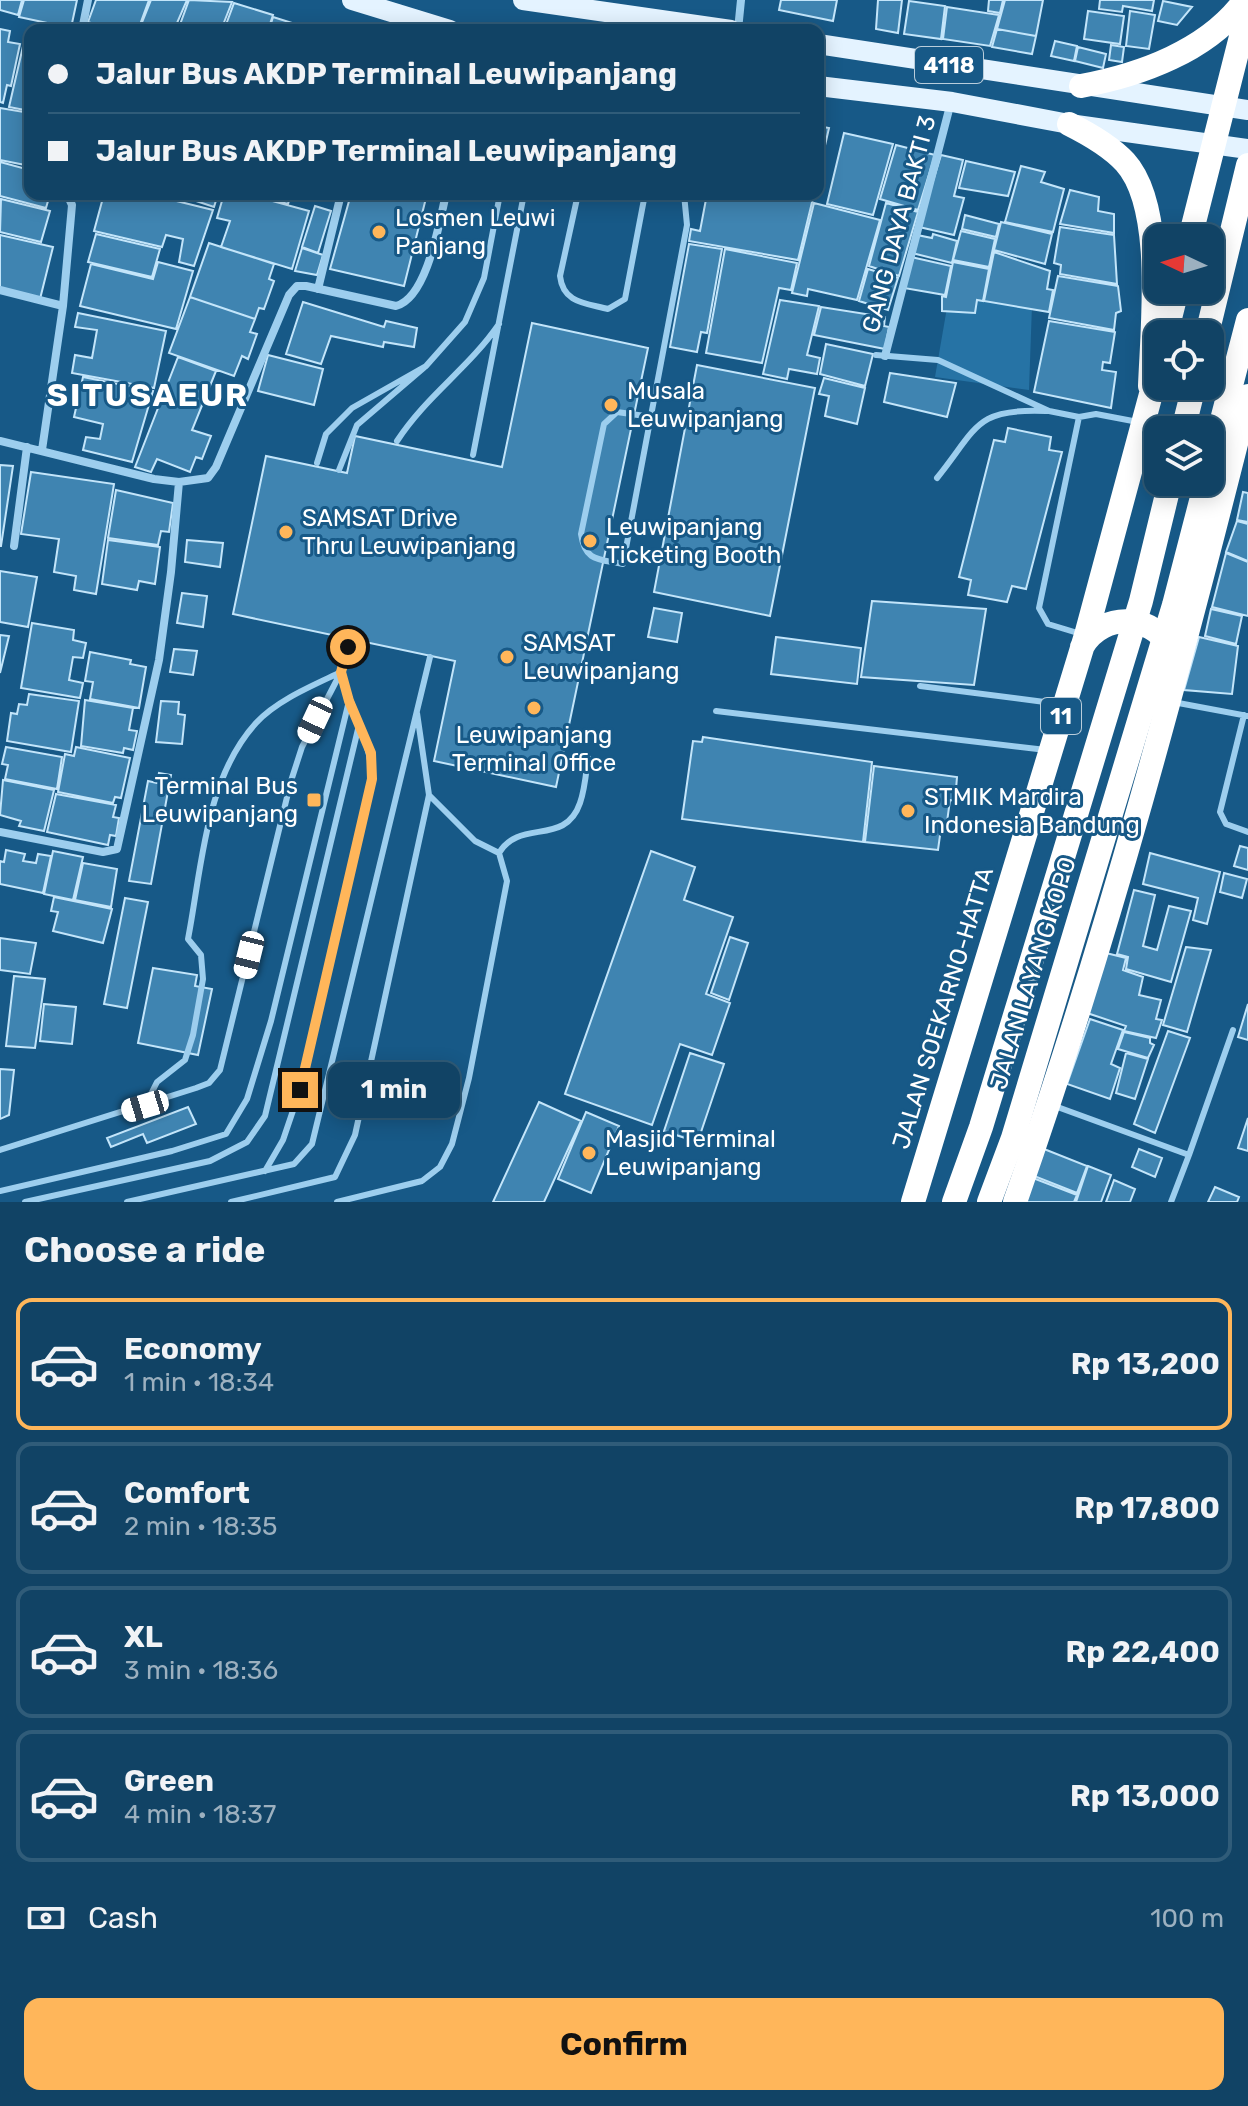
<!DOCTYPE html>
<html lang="en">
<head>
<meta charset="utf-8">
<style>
  :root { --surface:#114365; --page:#1e4e6e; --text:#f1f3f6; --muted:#9cb0bf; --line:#305c79; --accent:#ffb65a }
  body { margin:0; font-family:Rubik,sans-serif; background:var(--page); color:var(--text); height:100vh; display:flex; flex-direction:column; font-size:30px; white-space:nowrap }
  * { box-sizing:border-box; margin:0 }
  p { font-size:26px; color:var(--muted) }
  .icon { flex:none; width:44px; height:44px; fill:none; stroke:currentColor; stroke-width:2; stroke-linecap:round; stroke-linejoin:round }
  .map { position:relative; height:1202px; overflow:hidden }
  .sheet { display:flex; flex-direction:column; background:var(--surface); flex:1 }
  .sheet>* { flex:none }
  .top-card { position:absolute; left:24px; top:24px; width:800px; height:176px; border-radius:16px; box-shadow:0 4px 20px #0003,0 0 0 2px var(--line); display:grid; align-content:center; height:176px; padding:0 24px; background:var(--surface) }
  .needle { width:52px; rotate:274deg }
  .fabs { position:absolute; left:1144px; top:224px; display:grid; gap:16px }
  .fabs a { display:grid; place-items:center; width:80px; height:80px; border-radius:16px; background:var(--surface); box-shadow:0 4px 20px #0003,0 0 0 2px var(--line); font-size:40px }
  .end { position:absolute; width:36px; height:36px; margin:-18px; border:10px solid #ffb65a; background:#111; box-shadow:0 0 0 4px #111 }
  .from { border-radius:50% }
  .bubble { position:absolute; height:56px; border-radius:16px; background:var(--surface); box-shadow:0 4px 20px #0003,0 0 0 2px var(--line); font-size:26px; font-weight:700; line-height:56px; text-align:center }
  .car { position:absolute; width:24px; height:48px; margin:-24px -12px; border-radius:10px; box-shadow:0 0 6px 2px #0007; background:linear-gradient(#fff 24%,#345 0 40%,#fff 0 76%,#345 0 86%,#fff 0) }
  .top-card b { display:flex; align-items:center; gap:28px; height:76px; font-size:30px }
  .top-card b+b { border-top:2px solid var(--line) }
  .top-card i { width:20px; height:20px; background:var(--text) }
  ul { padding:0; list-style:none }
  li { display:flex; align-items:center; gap:24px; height:132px; margin:0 16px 12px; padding:0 8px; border:4px solid var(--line); border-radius:16px }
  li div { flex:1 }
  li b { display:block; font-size:30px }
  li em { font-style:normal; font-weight:700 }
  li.selected { border-color:var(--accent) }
  li>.icon { width:72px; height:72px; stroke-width:1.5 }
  h2 { padding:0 24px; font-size:36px; line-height:96px }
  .pay { display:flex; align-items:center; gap:20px; height:88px; padding:0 24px; font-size:30px }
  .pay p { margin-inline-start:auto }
  .cta { display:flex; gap:16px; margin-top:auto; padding:16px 24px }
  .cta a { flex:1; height:92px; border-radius:16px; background:var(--accent); color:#111; font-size:32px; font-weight:700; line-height:92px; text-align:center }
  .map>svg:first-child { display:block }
  .green { fill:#2673a5 }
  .building { fill:#3f84b1; stroke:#c3e5fa; stroke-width:2 }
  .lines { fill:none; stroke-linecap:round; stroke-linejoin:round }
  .lane { stroke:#9dceee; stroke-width:6 }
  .street { stroke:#9dceee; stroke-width:8 }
  .primary { stroke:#e4f3ff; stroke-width:20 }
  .highway { stroke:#fff; stroke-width:24 }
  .highway-bridge { stroke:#fff; stroke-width:24 }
  .route { stroke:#ffb65a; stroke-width:10 }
  .poi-dot { fill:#ffb65a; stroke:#175987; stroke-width:3 }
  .labels { text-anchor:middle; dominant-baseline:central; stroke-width:6; stroke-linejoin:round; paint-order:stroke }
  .shield { fill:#175987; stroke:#b9cddb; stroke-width:2 }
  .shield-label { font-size:22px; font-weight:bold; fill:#fff }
  .poi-label { font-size:24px; fill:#fff; stroke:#175987; text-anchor:start }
  .street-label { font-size:24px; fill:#fff; stroke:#175987 }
  .district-label { font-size:32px; font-weight:bold; letter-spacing:2px; fill:#fff; stroke:#175987 }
</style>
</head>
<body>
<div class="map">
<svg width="1248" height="1202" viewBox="0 0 1248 1202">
  <rect width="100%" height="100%" fill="#175987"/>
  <path class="green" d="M949 296 1032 305 1029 390 935 377Z"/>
  <path class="building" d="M0 0H22L18 15 0 10Z
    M24 0H77L71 28 19 17Z
    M96 0H149L138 30H112L88 22Z
    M151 0H187L174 30H139Z
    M189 0 232 2 221 30H178Z
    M781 0H837L833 21 779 10Z
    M878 0H902L898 33 876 29Z
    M989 0H1003L1000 13 988 11Z
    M1005 0H1043L1036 36 997 29Z
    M1100 0H1154L1152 11 1123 6 1122 12 1099 9Z
    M909 1 945 6 941 39 904 34Z
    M1163 1 1192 7 1177 25 1158 21Z
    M234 3 273 15 268 30H224Z
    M947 7 999 15 990 46 943 39Z
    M1088 11 1124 16 1120 44 1084 39Z
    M1130 11 1155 15 1149 49 1126 46Z
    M273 17 308 28V30H269Z
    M0 29 10 31 8 42 20 44 11 86 7 85 3 103 0 102Z
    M997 29 1036 36 1032 54 992 47Z
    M1055 41 1077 46 1074 61 1051 56Z
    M24 42 30 43V111L9 107Z
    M1111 45 1124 47 1122 62 1109 60Z
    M1078 47 1106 54 1103 68 1075 61Z
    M0 108 30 113V166L0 160Z
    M818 126 829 128 818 176Z
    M844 133 893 144 873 215 827 204Z
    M896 145 935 155 918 210 880 199Z
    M941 155 963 160 954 196 964 198 954 235 919 227Z
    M966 161 1015 172 1008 196 959 188Z
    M0 162 30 170V194H50L46 208 0 196Z
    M1021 166 1045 172 1041 182 1064 189 1053 232 1005 222Z
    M1070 190 1099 197 1098 211 1114 214V233L1060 224Z
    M104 194H148L213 210 194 266 179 262 183 239 166 235 162 247 94 231Z
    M175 194H218L214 207Z
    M224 194H247L309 211 292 269 221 247 230 221 217 218Z
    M251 194H291L288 204Z
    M351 194H427L404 286 330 269Z
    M707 194H814L798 260 689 241 691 229 700 231Z
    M1 199 50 211 41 242 0 232Z
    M814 203 880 220 857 300 808 289 807 296 792 293Z
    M886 203 918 212 899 276 869 266Z
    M315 206 331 211 318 253 302 247Z
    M965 215 999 224 996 237 962 229Z
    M1001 222 1052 234 1045 264 994 250Z
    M1060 227 1114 235 1117 284 1060 274 1061 265 1054 263Z
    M961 231 995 239 989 267 953 260Z
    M96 234 160 249 152 277 88 262Z
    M933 234 957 241 952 263 912 253 917 235 932 238Z
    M0 235 53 247 40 299 0 290Z
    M209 243 274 264 269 279 274 281 264 309 259 308 255 319 190 297Z
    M689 244 722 249 707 333 701 332 697 352 670 347Z
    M302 248 323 255 317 275 295 271Z
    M725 249 797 263 791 290 779 288 762 363 706 353Z
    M994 252 1050 271 1047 289 1053 290 1049 312 984 301Z
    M911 257 951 266 945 295 904 288Z
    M158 262 193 271 176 329 80 306 91 264 153 279Z
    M953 262 989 269 983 301 977 300 975 313 942 311V296L946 297Z
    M868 269 898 278 888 310 859 301Z
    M1058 276 1118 286 1121 311 1116 313 1114 330 1049 318Z
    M190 297 255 319 250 332 257 334 248 359 242 356 234 376 169 353Z
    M780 300 819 306 807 355 820 358 817 374 789 369 787 379 763 374Z
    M303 302 384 327 386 321 417 328 414 347 384 342 383 347 331 336 321 364 286 354Z
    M821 307 885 317 884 326 889 327 885 349 814 335Z
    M78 313 166 331 154 388 72 373 75 355 92 358 97 330 75 327Z
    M1049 321 1115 332 1110 363 1103 362 1102 370 1116 372 1111 408 1034 392Z
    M532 323 648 348 556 787 434 761 455 661 233 614 266 456 347 473 355 436 502 467Z
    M826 344 873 354 865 386 820 374Z
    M268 355 323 369 314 405 258 391Z
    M178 357 216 371 192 430 211 436 202 459 196 457 190 472 157 459 151 472 135 467Z
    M697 365 815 388 770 616 654 592Z
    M890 373 956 383 947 417 884 402Z
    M83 377 153 391 132 462 83 450 86 437 100 439 103 424 74 417Z
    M824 378 865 388 857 424 825 416 829 396 819 394Z
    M1008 428 1051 437 1049 450 1062 452 1026 589 1012 586 1007 602 968 595 971 580 959 577 994 440 1005 442Z
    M0 465 13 466 1 546H0Z
    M31 472 114 484 96 594 74 590 76 576 54 572 59 539 21 534Z
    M116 490 173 503 169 532 161 531 158 545 108 538Z
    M1243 492 1248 493V522L1237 520Z
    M1237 521 1248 524V561L1226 552Z
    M108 540 160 547 155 584 139 581 137 590 102 584Z
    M187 540 223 543 220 567 185 562Z
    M1226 553 1248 562V616L1212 607Z
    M0 571 37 577 28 627 0 622Z
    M182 593 207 596 203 627 177 623Z
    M872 601 986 609 974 685 861 677Z
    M654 608 682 613 677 642 648 637Z
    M1211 609 1242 616 1236 644 1205 636Z
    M32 623 74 630 73 640 86 643 83 658 73 657 69 680 83 683 80 698 21 688Z
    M0 635 9 636 0 673Z
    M776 637 861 648 857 684 771 674Z
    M1199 637 1238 646 1232 694 1184 690Z
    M174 649 197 651 193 675 170 672Z
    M90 652 131 660 130 664 146 667 139 708 90 699 93 682 85 681Z
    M29 694 79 701 71 752 7 741 11 713 17 714 19 704 27 705Z
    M85 700 133 708 129 730 137 731 133 750 124 748 123 753 81 746Z
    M161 701 179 702 178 714 185 715 182 744 156 742Z
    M703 737 872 762 863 842 682 819 693 741 702 742Z
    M6 747 62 757 57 789 5 779 8 765 2 764Z
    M76 747 130 758 121 798 115 797 113 803 58 792 65 754 74 756Z
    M874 766 957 777 955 801 950 800 947 822 942 821 938 850 865 842Z
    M159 773 171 775 151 884 129 881 148 781 157 783Z
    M3 780 54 790 44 831 19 826 21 821 0 815Z
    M56 794 116 805 113 817 119 818 116 836 110 835 108 845 47 832Z
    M1240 846 1248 848V870L1234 866Z
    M6 850 25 854 23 861 36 863 38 854 51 856 43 893 0 884V861L4 862Z
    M53 851 83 857 73 900 44 894Z
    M651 851 695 867 684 900 733 917 706 994 730 1003 712 1055 680 1044 652 1125 565 1094Z
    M1150 853 1220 872 1207 924 1193 920 1198 898 1143 884Z
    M83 863 117 869 111 907 75 900Z
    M1224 873 1247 879 1242 898 1220 892Z
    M1134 890 1155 895 1143 946 1157 950 1169 906 1191 911 1171 982 1126 969 1128 957 1117 954Z
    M54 897 112 909 103 943 53 931 58 912 51 911Z
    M125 898 148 902 127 1008 104 1004Z
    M730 937 748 943 729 1000 711 993Z
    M0 938 36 943 30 974 0 970Z
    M1186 947 1211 950 1187 1032 1163 1025Z
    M1106 953 1126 958 1123 970 1143 977 1139 995 1161 1000 1156 1019 1162 1020 1156 1038 1124 1031 1126 1026 1087 1013Z
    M153 968 197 975 195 986 212 989 198 1055 138 1043Z
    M14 976 45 979 35 1048 6 1046Z
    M44 1004 76 1007 72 1044 40 1041Z
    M1248 1004V1040L1238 1037Z
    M1090 1019 1123 1030 1111 1064 1120 1068 1110 1099 1067 1084Z
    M1168 1031 1190 1038 1155 1133 1134 1124Z
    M1124 1032 1150 1038V1043L1154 1045 1148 1058 1118 1049Z
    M690 1053 724 1064 700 1135 691 1132 688 1139 664 1131Z
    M1126 1053 1148 1059 1135 1099 1116 1093Z
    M0 1069 14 1070 9 1115 0 1119Z
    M539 1102 581 1121 544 1202H493Z
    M188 1107 196 1124 147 1143 143 1134 111 1147 107 1138Z
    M586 1112 619 1126 591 1193 558 1179Z
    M1248 1118V1151L1238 1148Z
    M1044 1149 1087 1166 1077 1193 1034 1176Z
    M1139 1149 1162 1158 1155 1177 1132 1167Z
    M1088 1166 1111 1175 1101 1202H1076Z
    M1033 1178 1077 1195 1074 1202H1025Z
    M1114 1180 1135 1189 1130 1202H1106Z
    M1215 1187 1239 1197 1237 1202H1208Z"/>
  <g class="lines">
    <path class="lane" d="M578 194 560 276C563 303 585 303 608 309L625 299 645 194
      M876 355 938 360 1049 411 1079 417 1039 608 1048 624 1081 634
      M426 366 465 322 484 278 500 194
      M652 417 617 412 604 424 581 534C585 562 599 559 623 564L687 225 684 194
      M1079 417 1096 414 1138 422
      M397 441C427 395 468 369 499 324
      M473 455 524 194
      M317 463 326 434 352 408 426 366 357 425 339 470
      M937 478C978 427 975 408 1046 411
      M920 686 1060 704
      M1173 702 1248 716
      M716 711 1046 750
      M1244 715 1220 812 1226 824 1248 832
      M499 853C520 818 565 847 580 803 585 789 586 773 588 758
      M1052 1105 1189 1155 1171 1202
      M145 1106 157 1082 185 1060 193 1035 203 979 201 955 188 939C202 867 205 779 256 723 277 700 314 685 341 672L348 647
      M0 1150 196 1088 209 1083 220 1070 291 781 302 747 341 672
      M1189 1155 1233 1030
      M265 1171 283 1140 300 1090 372 779C371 741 351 709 341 672
      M0 1191 172 1151 226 1134 247 1099 271 1021 349 701
      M25 1202 210 1161 247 1142 265 1116 359 725
      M127 1202 294 1164 312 1144 430 657
      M231 1202 335 1177 355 1135 429 795 417 713
      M337 1202 422 1181 440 1167 452 1144 469 1078 507 881 499 853 475 841 429 795"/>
    <path class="street" d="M82 30 88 0
      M738 30 741 0
      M318 289 341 194
      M0 290 63 306
      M885 356 951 102
      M0 441 154 479 179 482 208 478 216 467 289 295 297 286H306L396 306C427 298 439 224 446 194
      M42 450 63 306 72 205 67 194
      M14 546 27 447
      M0 832 103 852 117 849 159 660 171 572 179 482"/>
    <path class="primary" d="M352 0 450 30
      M523 0 731 30
      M818 44 1248 110
      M818 86 952 102 1069 124 1248 149"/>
    <path class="highway" d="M1081 86C1140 75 1208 51 1245 0
      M1069 124C1089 134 1110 146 1125 162 1166 207 1152 328 1150 386
      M1190 238 1248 9
      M1166 334 1177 290
      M1207 334 1248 165
      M1183 430 1194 386
      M1210 466 1248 320
      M1082 647C1103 610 1157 614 1173 653
      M913 1202 1086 635 1158 368
      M1015 1202C1108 937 1180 668 1248 396"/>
    <path class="highway-bridge" d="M954 1202 981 1127 1141 601 1170 482
      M989 1202 1013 1138 1174 605 1206 482"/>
  </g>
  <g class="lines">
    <path class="route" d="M300 1090 372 779 371 753 349 701 341 672 348 647"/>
  </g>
  <g class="poi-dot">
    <circle cx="379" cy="232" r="8"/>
    <circle cx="611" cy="405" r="8"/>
    <circle cx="286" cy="532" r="8"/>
    <circle cx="590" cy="541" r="8"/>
    <circle cx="507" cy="657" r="8"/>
    <circle cx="534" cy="708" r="8"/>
    <rect x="306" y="792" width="16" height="16" rx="4"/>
    <circle cx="908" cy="811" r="8"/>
    <circle cx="589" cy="1153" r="8"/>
  </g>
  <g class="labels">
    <g class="shield">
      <rect x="915" y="47" width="68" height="36" rx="6"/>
      <rect x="1041" y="698" width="40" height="36" rx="6"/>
    </g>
    <g class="shield-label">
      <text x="949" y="65">4118</text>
      <text x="1061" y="716">11</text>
    </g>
    <g class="poi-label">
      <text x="395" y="218">Losmen Leuwi<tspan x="395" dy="28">Panjang</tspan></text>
      <text x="627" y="391">Musala<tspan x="627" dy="28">Leuwipanjang</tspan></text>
      <text x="302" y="518">SAMSAT Drive<tspan x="302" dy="28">Thru Leuwipanjang</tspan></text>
      <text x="606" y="527">Leuwipanjang<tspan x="606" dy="28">Ticketing Booth</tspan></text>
      <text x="523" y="643">SAMSAT<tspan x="523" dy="28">Leuwipanjang</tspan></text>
      <text x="534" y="735" text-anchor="middle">Leuwipanjang<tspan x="534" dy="28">Terminal Office</tspan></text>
      <text x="298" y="786" text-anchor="end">Terminal Bus<tspan x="298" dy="28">Leuwipanjang</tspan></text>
      <text x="924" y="797">STMIK Mardira<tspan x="924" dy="28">Indonesia Bandung</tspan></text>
      <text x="605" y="1139">Masjid Terminal<tspan x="605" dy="28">Leuwipanjang</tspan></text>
    </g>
    <g class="street-label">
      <text transform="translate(899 224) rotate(-75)">GANG DAYA BAKTI 3</text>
      <text transform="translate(1033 973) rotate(-73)">JALAN LAYANG KOPO</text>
      <text transform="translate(943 1008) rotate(-73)">JALAN SOEKARNO-HATTA</text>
    </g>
    <g class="district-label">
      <text x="148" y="395">SITUSAEUR</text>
    </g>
  </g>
</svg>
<div class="fabs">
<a><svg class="needle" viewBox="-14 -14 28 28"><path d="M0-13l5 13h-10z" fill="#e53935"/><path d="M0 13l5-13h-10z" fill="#9cb0bf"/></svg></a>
<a><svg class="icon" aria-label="locate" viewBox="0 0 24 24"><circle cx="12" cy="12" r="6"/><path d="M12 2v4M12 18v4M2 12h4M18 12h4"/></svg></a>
<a><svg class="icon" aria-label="layers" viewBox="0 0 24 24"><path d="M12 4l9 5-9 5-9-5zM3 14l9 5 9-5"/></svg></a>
</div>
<i class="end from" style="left:348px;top:647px"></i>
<i class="end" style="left:300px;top:1090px"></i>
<div class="bubble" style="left:328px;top:1062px;width:132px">1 min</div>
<i class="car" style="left:315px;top:720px;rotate:205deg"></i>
<i class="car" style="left:249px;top:955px;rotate:194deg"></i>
<i class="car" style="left:145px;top:1106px;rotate:253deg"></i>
<div class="top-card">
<b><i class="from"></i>Jalur Bus AKDP Terminal Leuwipanjang</b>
<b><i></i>Jalur Bus AKDP Terminal Leuwipanjang</b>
</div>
</div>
<section class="sheet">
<h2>Choose a ride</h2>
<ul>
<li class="selected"><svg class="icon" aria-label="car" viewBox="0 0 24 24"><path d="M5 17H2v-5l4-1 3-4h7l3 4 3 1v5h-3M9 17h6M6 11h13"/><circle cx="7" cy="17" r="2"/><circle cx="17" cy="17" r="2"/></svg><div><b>Economy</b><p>1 min · 18:34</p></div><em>Rp 13,200</em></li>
<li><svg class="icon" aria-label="car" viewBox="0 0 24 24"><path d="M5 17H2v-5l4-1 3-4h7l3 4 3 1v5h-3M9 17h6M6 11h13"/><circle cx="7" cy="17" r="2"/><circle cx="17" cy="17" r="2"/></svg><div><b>Comfort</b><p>2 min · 18:35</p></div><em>Rp 17,800</em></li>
<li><svg class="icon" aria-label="car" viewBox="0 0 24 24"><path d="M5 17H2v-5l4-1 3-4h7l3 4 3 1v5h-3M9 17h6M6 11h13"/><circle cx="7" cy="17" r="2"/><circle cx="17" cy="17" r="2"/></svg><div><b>XL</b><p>3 min · 18:36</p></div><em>Rp 22,400</em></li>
<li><svg class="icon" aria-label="car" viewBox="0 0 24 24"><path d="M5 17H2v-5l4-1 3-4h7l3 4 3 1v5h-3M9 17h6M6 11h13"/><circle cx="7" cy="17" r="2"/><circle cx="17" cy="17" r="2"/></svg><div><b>Green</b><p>4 min · 18:37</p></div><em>Rp 13,000</em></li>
</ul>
<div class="pay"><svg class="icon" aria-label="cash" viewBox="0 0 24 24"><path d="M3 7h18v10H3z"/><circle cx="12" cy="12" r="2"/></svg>Cash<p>100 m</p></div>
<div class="cta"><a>Confirm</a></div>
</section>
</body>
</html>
